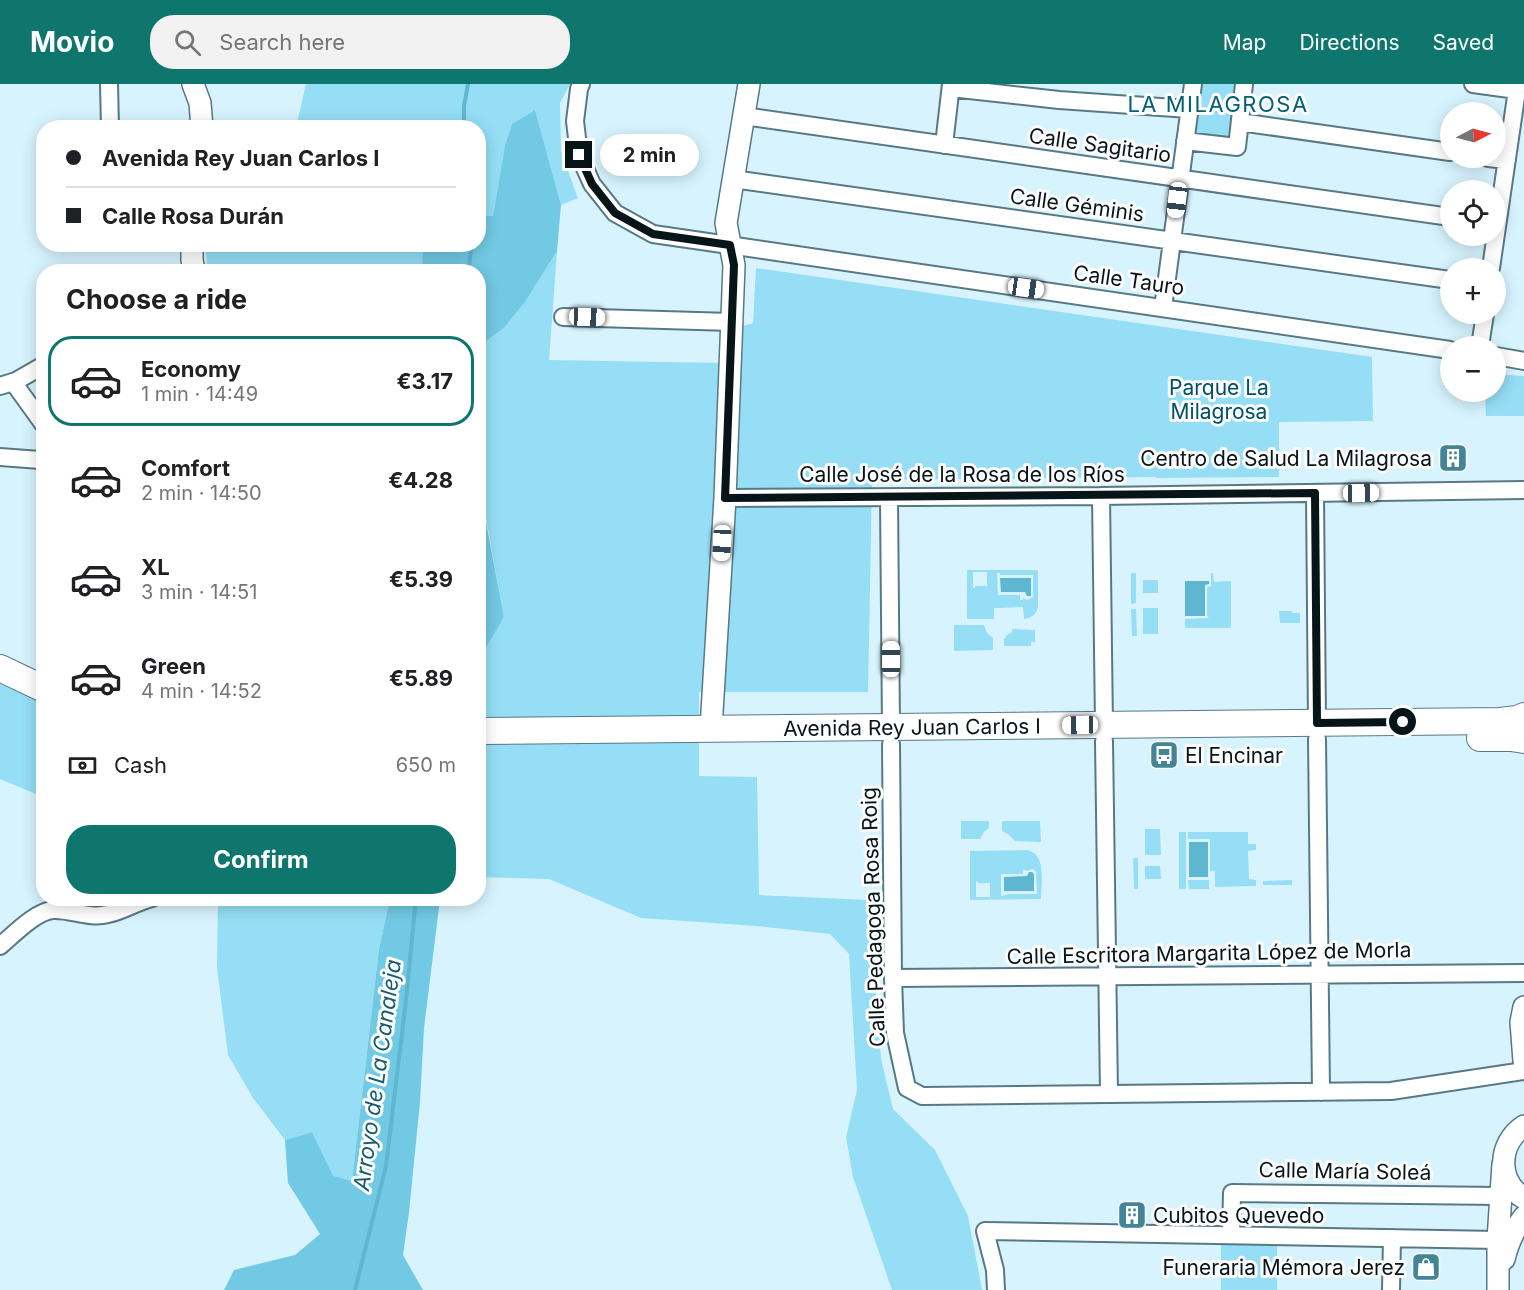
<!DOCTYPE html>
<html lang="en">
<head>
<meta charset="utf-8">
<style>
  :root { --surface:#fff; --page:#f2f2f2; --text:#202124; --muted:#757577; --line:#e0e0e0; --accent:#0f766e }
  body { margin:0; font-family:Inter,sans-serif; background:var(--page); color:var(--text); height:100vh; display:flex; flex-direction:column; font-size:22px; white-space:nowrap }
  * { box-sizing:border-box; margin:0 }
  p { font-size:20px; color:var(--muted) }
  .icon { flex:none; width:33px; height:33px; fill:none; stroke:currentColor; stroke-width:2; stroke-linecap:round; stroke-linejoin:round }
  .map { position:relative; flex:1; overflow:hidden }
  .sheet { position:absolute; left:36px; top:180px; width:450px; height:642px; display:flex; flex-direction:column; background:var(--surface); border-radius:24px; box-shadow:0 3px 15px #0003 }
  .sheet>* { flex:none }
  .top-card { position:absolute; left:36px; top:36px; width:450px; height:132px; border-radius:24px; box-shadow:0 3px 15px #0003; display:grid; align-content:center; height:132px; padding:0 30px; background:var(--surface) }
  .needle { width:39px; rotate:84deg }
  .fabs { position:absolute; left:1440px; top:18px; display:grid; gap:12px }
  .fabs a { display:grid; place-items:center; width:66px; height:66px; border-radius:50%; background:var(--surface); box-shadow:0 3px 15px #0003; font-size:30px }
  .end { position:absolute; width:27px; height:27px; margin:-14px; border:8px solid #071519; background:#fff; box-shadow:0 0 0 3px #fff }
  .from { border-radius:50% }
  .bubble { position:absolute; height:42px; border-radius:21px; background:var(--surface); box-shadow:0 3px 15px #0003; font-size:20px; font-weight:700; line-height:42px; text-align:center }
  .car { position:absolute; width:18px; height:36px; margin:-18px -9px; border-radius:8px; box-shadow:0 0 4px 2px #0007; background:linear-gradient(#fff 24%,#345 0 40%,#fff 0 76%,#345 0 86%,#fff 0) }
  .top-card b { display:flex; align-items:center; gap:21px; height:57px; font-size:22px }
  .top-card b+b { border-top:2px solid var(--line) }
  .top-card i { width:15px; height:15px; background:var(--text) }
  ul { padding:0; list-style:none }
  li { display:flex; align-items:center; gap:18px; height:90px; margin:0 12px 9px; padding:0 18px; border:3px solid transparent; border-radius:24px }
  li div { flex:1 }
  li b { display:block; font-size:22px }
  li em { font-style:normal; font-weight:700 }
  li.on { border-color:var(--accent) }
  li>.icon { width:54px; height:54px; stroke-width:1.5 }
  h2 { padding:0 30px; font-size:27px; line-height:72px }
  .pay { display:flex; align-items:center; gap:15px; height:66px; padding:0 30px; font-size:22px }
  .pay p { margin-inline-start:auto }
  .cta { display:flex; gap:12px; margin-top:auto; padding:12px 30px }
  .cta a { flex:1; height:69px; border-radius:24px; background:var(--accent); color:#fff; font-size:24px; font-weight:700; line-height:69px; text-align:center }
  header { display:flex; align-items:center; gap:36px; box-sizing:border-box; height:84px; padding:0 30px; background:var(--accent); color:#fff }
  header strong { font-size:28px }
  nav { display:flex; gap:33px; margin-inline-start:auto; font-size:21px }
  .search { width:420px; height:54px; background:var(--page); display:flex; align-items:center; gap:15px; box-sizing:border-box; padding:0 21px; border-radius:24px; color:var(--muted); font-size:22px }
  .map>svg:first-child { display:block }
  .green { fill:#95def5; fill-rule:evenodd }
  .forest { fill:#71c9e3 }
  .water { fill:#5eb6d0 }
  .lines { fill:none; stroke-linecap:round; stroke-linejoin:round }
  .stream { stroke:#5eb6d0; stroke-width:4 }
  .minor-casing { stroke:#587984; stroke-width:20 }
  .tertiary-casing { stroke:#587984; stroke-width:24 }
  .primary-casing { stroke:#587984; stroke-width:28 }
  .minor { stroke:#fff; stroke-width:16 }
  .tertiary { stroke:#fff; stroke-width:21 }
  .primary { stroke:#fff; stroke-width:26 }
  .route { stroke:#071519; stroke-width:8 }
  .labels { text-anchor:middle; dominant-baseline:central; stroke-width:6; stroke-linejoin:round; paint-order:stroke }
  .street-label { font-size:21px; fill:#071519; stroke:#fcfcfc }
  .park-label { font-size:21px; fill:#005163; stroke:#fcfcfc }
  .poi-label { font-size:21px; fill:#071519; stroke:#fcfcfc; text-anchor:end }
  .neighbourhood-label { font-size:22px; letter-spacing:1.5px; fill:#055f73; stroke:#fcfcfc }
  .water-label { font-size:22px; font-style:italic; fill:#135c6e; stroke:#fcfcfc }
</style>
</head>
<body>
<header>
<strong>Movio</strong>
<div class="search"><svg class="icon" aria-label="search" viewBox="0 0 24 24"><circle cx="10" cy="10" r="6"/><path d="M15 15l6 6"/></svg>Search here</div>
<nav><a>Map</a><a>Directions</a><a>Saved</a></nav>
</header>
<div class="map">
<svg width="1524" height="1206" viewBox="0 0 1524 1206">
  <rect width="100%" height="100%" fill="#d7f4fe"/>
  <path class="green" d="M306 0H570L560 19 561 68 578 114 561 121 535 26 512 40 505 61 493 132H479L478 44H296Z
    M1199 0H1240L1233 54 1227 59 1193 49Z
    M205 161H424L422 187H208Z
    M557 167 549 276 723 279 736 244 753 239 756 184 1372 273 1373 337 1279 338V393L1156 394V393L872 396 868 608H699V692L757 693 759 811 869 816 881 975 893 1025 935 1066 968 1132 982 1206H892L853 1093 846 1053 857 1006 849 870 830 850 757 842 641 834 549 795 479 793 478 575 504 533 479 396V262L504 244 525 218Z
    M1496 290 1524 292V332H1486L1485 308H1496Z
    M967 486H1038V522C1037 530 1032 534 1024 535L1023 523 994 524V535H967ZM973 488H987V502H975V504H973ZM997 489H1000V491H1033V513L1027 516 1023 514V516H1020V511H998Z
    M1131 489H1136V519L1131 520Z
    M1211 489H1213L1214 498 1231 497V544H1185V535L1209 534 1207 532V503L1211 502Z
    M1143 496H1158V509H1143Z
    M1143 524H1158V550H1143Z
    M1131 525H1136L1137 552H1132Z
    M1279 527H1292V529H1300V539H1280Z
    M954 541H984L987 549 993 554V566L954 567Z
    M1012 545 1035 546V558H1031V562H1004V554H1006V552L1012 548Z
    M0 598 43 620V713L0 695Z
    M961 737H989V744L984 748 980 755H961Z
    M1002 737H1040L1041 758 1015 757 1008 750 1002 747Z
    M1145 745H1160L1161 771H1145Z
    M1179 748H1186V805H1179Z
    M1188 748H1248V760H1256V766L1248 767 1249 795 1256 796V802L1215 803V787H1210V755H1188Z
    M1027 766C1047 770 1041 799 1041 815L970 816V767ZM1023 785 1027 787 1033 785 1036 788 1037 810H1009L1001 812V790H1023ZM978 797V799H990V813H976V798Z
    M1133 774H1138V805H1134Z
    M1145 782H1160L1161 795H1145Z
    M1188 796H1209V805H1189Z
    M1292 796V801H1263V797Z
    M218 815H390L379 865 352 1097 333 1093 312 1048 285 1056 253 1014 228 971 217 884Z
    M1221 1159 1277 1160V1206H1221Z"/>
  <path class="forest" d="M535 26 561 121 557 167 525 218 504 244 479 262V318L478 188 422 187 423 162 424 160H478L479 132H493L505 61 512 40Z
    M478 396 504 533 479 575H478Z
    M390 815H440L424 944 420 1018 409 1128 403 1171 423 1206H224L234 1186 295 1171 320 1150 288 1099 285 1056 312 1048 333 1092 352 1097 379 865Z"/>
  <path class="water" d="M1000 494H1031V512H1027L1025 508H1001Z
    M1185 497H1209V500L1205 501V532H1185Z
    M1189 758H1208V793H1189Z
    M1029 788H1032L1034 790V807H1004V793L1027 792Z"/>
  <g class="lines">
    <path class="stream" d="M464 44V22L468 0
      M468 188 472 160
      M355 1206 386 1082 406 916 416 814"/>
    <g class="minor-casing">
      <path id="minor" d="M109 0 110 44
        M581 0 579 5 575 37 579 71 592 100 615 129 653 150 1450 266
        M1473 0 1524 7
        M951 4 1059 16 1189 25
        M744 32 1450 133
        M1240 38 1450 68
        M1185 57 1237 63 1244 0
        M944 61 951 0
        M1488 74 1507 76
        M733 95 1450 196
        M1491 184 1517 6
        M1163 224 1193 0
        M563 233 731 238
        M1480 262 1485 230
        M1496 272 1524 277
        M13 298 44 341
        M0 302 16 297 44 281
        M0 373 40 376 44 372
        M1315 409 1317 639
        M1101 412 1104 641
        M725 414 1101 412 1524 406
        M889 414 891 643
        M1317 655 1321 1008
        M1104 657 1109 1010
        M891 660 893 894 895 949 907 1004 922 1012 1391 1007 1524 987
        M0 862C13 851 36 827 53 826 71 825 89 835 108 830 123 827 136 818 152 814
        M893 894 1524 889
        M1231 1151 1232 1109 1501 1112
        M996 1206 995 1186 985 1147 1498 1156
        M1391 1206 1392 1154"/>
    </g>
    <g class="tertiary-casing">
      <path id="tertiary" d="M193 0 200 19 202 44
        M192 160V176L194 188
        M711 645 725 414 734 181 726 139 749 0
        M1524 923 1521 938 1524 977
        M1524 1042C1498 1059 1496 1097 1524 1114
        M1504 1175C1508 1159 1513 1146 1524 1133
        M1498 1206V1156L1503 1080"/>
    </g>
    <g class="primary-casing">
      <g id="primary">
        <path d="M0 584 44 605"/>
        <path id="s1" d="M478 647 1500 637 1517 635 1524 632"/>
        <path d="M1480 654H1511L1524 656"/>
      </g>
    </g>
    <use href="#minor" class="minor"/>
    <use href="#tertiary" class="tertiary"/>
    <use href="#primary" class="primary"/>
  </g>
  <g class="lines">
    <path class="route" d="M579 71 592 100 615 129 653 150 730 161 734 181 725 414 1315 409 1317 639 1403 638"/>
  </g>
  <defs>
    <g id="building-square" transform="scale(1.5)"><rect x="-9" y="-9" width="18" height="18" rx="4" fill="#438496" stroke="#fcfcfc"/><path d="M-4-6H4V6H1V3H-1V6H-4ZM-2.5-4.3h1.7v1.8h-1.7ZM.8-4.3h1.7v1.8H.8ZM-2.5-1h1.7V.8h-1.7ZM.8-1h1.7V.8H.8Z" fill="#fff"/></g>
    <g id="bus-square" transform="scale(1.5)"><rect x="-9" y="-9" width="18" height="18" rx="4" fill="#438496" stroke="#fcfcfc"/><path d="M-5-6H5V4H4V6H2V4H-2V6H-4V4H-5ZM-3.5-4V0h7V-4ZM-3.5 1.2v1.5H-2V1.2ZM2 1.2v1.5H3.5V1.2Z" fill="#fff"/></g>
    <g id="shop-square" transform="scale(1.5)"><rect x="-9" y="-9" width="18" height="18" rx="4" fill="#438496" stroke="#fcfcfc"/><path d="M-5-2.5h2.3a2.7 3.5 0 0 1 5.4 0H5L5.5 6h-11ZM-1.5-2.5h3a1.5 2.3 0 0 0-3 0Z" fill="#fff"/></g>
  </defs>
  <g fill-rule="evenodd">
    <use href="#building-square" x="1453" y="374"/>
    <use href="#bus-square" x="1164" y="671"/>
    <use href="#building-square" x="1132" y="1131"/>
    <use href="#shop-square" x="1426" y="1183"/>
  </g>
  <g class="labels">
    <g class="street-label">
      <text transform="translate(1100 61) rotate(8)">Calle Sagitario</text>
      <text transform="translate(1077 121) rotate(8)">Calle Géminis</text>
      <text transform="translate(1129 196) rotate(8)">Calle Tauro</text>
      <text x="962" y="390">Calle José de la Rosa de los Ríos</text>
      <text stroke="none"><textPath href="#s1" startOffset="434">Avenida Rey Juan Carlos I</textPath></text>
      <text transform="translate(873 833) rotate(-92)">Calle Pedagoga Rosa Roig</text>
      <text transform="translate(1209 869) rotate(-1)">Calle Escritora Margarita López de Morla</text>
      <text transform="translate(1345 1087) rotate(1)">Calle María Soleá</text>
    </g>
    <g class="park-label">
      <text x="1219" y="303">Parque La<tspan x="1219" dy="24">Milagrosa</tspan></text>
    </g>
    <g class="poi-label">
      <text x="1432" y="374">Centro de Salud La Milagrosa</text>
      <text x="1185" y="671" text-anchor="start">El Encinar</text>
      <text x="1153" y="1131" text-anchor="start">Cubitos Quevedo</text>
      <text x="1405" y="1183">Funeraria Mémora Jerez</text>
    </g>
    <g class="neighbourhood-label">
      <text x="1218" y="20">LA MILAGROSA</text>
    </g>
    <g class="water-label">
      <text transform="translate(377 991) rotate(-82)">Arroyo de La Canaleja</text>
    </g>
  </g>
</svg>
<div class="fabs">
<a><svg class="needle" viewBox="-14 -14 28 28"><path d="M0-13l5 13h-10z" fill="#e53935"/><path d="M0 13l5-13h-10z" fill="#757577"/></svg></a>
<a><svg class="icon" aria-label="locate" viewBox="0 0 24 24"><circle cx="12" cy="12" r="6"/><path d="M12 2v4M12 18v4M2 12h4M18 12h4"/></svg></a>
<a>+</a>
<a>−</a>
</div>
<i class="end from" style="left:1403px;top:638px"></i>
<i class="end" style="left:579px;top:71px"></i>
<div class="bubble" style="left:600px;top:50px;width:99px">2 min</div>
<i class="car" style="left:1177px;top:116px;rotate:187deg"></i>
<i class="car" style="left:1026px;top:204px;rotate:98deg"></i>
<i class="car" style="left:587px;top:233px;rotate:92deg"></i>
<i class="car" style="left:1361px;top:409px;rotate:89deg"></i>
<i class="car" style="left:722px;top:459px;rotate:183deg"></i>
<i class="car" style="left:891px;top:575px;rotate:0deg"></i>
<i class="car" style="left:1080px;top:641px;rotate:269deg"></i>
<div class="top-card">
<b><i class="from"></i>Avenida Rey Juan Carlos I</b>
<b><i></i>Calle Rosa Durán</b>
</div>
<section class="sheet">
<h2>Choose a ride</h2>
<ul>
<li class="on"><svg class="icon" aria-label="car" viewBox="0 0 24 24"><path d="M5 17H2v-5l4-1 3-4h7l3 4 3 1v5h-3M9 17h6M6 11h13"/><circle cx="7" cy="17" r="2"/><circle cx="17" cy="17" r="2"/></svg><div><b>Economy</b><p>1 min · 14:49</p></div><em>€3.17</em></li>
<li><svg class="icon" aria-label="car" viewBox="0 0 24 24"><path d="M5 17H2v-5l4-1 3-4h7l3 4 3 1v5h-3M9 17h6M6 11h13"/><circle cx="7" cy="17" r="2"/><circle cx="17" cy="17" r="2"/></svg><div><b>Comfort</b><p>2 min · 14:50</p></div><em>€4.28</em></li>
<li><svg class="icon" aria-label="car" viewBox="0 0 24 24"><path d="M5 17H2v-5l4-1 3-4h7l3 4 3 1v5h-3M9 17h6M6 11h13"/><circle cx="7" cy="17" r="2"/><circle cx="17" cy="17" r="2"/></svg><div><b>XL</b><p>3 min · 14:51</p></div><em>€5.39</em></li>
<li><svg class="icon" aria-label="car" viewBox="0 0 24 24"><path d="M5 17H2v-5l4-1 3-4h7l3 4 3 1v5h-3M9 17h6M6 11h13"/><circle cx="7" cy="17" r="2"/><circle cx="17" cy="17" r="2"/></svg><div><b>Green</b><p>4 min · 14:52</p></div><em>€5.89</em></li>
</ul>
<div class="pay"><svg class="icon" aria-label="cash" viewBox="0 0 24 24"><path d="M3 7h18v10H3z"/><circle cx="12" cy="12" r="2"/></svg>Cash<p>650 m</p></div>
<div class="cta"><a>Confirm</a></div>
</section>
</div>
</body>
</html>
